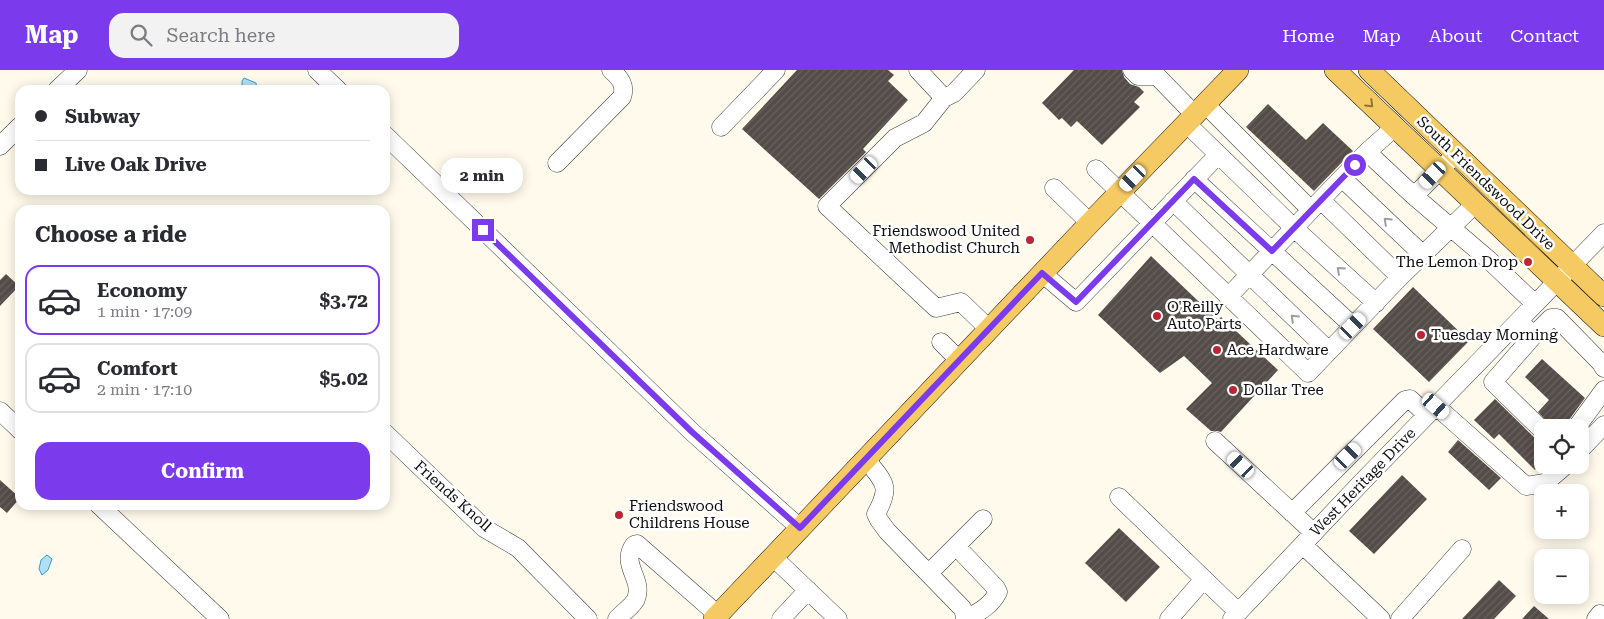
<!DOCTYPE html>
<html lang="en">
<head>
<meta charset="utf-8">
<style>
  :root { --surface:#fff; --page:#f2f2f3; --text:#2b2b33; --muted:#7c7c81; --line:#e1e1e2; --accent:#7c3aed }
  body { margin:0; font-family:"Roboto Serif",serif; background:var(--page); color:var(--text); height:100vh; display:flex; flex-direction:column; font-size:19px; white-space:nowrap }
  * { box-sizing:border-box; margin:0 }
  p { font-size:16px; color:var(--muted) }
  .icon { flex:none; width:28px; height:28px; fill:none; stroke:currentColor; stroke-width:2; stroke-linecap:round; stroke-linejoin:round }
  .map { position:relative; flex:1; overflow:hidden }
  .sheet { position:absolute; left:15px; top:135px; width:375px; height:305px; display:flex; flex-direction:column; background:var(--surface); border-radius:15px; box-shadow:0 2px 12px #0003 }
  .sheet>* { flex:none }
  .hud { position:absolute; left:15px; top:15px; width:375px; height:110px; border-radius:15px; box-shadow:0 2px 12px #0003; display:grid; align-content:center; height:110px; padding:0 20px; background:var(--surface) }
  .tools { position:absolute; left:1534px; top:349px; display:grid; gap:10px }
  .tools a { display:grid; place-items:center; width:55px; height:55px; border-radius:10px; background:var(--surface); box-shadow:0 2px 12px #0003; font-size:25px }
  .end { position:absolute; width:22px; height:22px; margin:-11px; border:6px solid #7c3aed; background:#fff; box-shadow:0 0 0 2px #fff }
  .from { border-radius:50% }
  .bubble { position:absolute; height:35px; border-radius:15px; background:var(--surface); box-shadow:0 2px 12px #0003; font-size:16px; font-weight:700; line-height:35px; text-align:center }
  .car { position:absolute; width:15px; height:30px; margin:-15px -8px; border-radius:6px; box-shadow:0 0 4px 1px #0007; background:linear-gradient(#fff 24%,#345 0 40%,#fff 0 76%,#345 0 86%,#fff 0) }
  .hud b { display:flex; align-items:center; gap:18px; height:48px; font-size:19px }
  .hud b+b { border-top:1px solid var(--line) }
  .hud i { width:12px; height:12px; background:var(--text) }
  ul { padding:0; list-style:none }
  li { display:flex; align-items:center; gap:15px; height:70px; margin:0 10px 8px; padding:0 10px; border:2px solid var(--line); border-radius:15px }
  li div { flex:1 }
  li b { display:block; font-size:19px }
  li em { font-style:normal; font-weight:700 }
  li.active { border-color:var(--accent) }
  li>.icon { width:45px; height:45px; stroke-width:1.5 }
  h2 { padding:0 20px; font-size:22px; line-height:60px }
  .action { display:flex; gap:10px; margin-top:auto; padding:10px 20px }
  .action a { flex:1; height:58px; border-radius:15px; background:var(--accent); color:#fff; font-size:20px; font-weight:700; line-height:58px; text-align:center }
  header { display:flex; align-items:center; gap:30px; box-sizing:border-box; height:70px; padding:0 25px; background:var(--accent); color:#fff }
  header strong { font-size:24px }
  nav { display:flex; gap:28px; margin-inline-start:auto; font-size:18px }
  .search { width:350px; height:45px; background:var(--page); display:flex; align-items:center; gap:12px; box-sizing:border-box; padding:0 18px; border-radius:15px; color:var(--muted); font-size:19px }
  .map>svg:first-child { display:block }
  .water { fill:#b1dff5; stroke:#3999cb }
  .building { fill:url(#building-hatch) }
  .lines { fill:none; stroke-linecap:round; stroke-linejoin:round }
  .minor-casing { stroke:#3f3f3f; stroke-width:19 }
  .major-casing { stroke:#1d1d1d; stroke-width:22 }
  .minor { stroke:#fff; stroke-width:18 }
  .major { stroke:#f6ca63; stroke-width:21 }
  .oneway { stroke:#8d743c }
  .oneway2 { stroke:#9e9e9e }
  .route { stroke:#7c3aed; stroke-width:6 }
  .poi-dot { fill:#b92736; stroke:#fff; stroke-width:2 }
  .labels { text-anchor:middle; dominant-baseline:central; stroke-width:5; stroke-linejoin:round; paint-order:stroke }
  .street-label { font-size:15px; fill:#0c0c0c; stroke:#fff }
  .poi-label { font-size:15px; fill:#0c0c0c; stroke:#fff; text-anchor:start }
</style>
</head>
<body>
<header>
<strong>Map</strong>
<div class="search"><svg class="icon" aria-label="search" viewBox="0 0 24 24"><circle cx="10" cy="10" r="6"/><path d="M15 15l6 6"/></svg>Search here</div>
<nav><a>Home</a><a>Map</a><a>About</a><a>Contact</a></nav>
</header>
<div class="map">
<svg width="1604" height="549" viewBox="0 0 1604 549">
  <defs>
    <pattern id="building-hatch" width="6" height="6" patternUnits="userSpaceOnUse" patternTransform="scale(1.25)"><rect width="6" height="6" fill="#544c48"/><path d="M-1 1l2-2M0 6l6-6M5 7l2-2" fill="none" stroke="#68615e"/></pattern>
  </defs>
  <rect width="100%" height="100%" fill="#fffaeb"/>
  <path class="water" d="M244 8 256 13 257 20H251L242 15V11Z
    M47 485 52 489 48 500 42 505 39 499 41 490Z"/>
  <path class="building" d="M797 0H888L894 5 888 11 908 30 863 79 866 82 819 129 742 59Z
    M1074 0H1122L1124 7 1130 14 1139 17 1144 22 1134 32 1140 37 1102 75 1077 51 1071 57 1062 48 1059 50 1042 33Z
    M1268 34 1306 70 1323 53 1353 81 1314 121 1246 57Z
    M1151 186 1218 250 1221 247 1278 300 1221 362 1217 361H1211L1186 339 1212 313 1184 286 1160 303 1098 245Z
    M6 204 19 216 0 236V210Z
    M1413 217 1469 271 1429 312 1373 259Z
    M1542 289 1585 328 1563 358H1553L1538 342 1549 330 1525 307Z
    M1495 329 1542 375V392L1535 400 1499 364 1494 369 1474 350Z
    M1458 370 1501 408 1489 420 1448 382Z
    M1402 405 1427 429 1374 484 1349 461Z
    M0 410 20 428 7 443 0 437Z
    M1119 458 1160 497 1126 532 1085 493Z
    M1499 510 1516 526 1494 549H1462Z
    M1534 536 1549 549H1522Z"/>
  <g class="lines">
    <g class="minor-casing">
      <path id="minor" d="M317 0 338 20
        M918 0 944 28
        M976 0 954 23 944 28 924 53 895 68 827 136 936 238 961 232 989 259
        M1132 0 1138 6H1157L1195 45
        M57 20 78 0
        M1205 34 1311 140 1367 82
        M1187 54 1294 158 1228 227
        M721 57 776 0
        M1395 57 1367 82 1414 126
        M385 65 692 362 800 458
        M0 76 20 56
        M1449 91 1414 126 1489 190 1535 234
        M557 93 622 27C626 15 620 8 611 0
        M1096 99 1308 303 1400 207 1475 134
        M1342 108 1422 184
        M1194 109 1353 256
        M1054 118 1090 153
        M1321 130 1400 207
        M1173 131 1329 281
        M1311 140 1294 158 1376 233
        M1042 203 1076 232 1218 85
        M1526 258 1534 265 1551 248H1557L1601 293 1604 298
        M1534 265 1493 312 1542 360
        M941 272 960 291
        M1436 336 1526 416 1545 413 1566 395
        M0 341 20 360
        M1576 358 1604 320
        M385 363 484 458 518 478 588 549
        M1215 371 1314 463
        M1580 380 1604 355
        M866 389C884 413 892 415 876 444L879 450 887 461 962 538 964 542 965 549
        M1119 427 1238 542
        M99 435 220 549
        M1292 443 1405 330 1410 329 1427 345
        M1303 475 1381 549
        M956 476 996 518 998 522C991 536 979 542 966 549
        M773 487 838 549
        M929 503 983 449
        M617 549C622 543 633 536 636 529 644 509 620 495 634 475L637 474 718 545
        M781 549 808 520
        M1169 549 1204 509
        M1232 549 1362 412 1604 163
        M1400 549 1462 479
        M1596 549 1600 544"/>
    </g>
    <g class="major-casing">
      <path id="major" d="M1335 0 1604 256
        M1369 0 1604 226
        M714 549 1090 153 1238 0"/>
    </g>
    <use href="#minor" class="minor"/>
    <use href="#major" class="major"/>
  </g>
  <defs><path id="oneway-chevron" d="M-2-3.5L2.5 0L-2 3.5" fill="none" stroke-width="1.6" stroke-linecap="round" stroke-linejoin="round" transform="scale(1.25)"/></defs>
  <use class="oneway" href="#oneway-chevron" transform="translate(1370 34) rotate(44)"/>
  <g class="oneway2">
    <use href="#oneway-chevron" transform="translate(1387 151) rotate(-137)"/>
    <use href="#oneway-chevron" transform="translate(1340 200) rotate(-138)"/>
    <use href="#oneway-chevron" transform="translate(1294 248) rotate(-136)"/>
  </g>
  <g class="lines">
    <path class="route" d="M483 160 692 362 800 458 1042 203 1076 232 1194 109 1272 181 1355 95"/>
  </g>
  <g class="poi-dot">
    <circle cx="1030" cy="170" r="5"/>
    <circle cx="1528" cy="192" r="5"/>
    <circle cx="1157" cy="246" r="5"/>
    <circle cx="1421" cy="265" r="5"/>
    <circle cx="1217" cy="280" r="5"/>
    <circle cx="1233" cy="320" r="5"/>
    <circle cx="619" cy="445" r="5"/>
  </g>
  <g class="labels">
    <g class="street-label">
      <text transform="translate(1486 113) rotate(44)">South Friendswood Drive</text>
      <text transform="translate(1363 412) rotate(-46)">West Heritage Drive</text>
      <text transform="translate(453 426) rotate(42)">Friends Knoll</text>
    </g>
    <g class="poi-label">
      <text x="1020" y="161" text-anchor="end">Friendswood United<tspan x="1020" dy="17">Methodist Church</tspan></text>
      <text x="1518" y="192" text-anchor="end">The Lemon Drop</text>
      <text x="1167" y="237">O'Reilly<tspan x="1167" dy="17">Auto Parts</tspan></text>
      <text x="1431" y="265">Tuesday Morning</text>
      <text x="1227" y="280">Ace Hardware</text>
      <text x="1243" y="320">Dollar Tree</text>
      <text x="629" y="436">Friendswood<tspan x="629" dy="17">Childrens House</tspan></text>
    </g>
  </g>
</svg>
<div class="tools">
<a><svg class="icon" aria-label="locate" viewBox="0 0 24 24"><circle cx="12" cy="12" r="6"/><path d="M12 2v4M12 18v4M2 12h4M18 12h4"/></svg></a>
<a>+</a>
<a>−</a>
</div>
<i class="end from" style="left:1355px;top:95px"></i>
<i class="end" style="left:483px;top:160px"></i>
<div class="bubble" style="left:441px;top:88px;width:82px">2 min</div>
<i class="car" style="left:864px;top:100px;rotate:224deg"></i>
<i class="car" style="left:1433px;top:105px;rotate:223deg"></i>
<i class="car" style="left:1133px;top:108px;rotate:224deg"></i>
<i class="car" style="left:1353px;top:256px;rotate:44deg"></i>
<i class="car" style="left:1436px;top:336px;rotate:131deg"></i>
<i class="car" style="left:1348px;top:386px;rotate:45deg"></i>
<i class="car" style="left:1241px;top:395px;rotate:313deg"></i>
<div class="hud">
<b><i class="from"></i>Subway</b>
<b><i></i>Live Oak Drive</b>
</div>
<section class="sheet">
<h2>Choose a ride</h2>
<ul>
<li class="active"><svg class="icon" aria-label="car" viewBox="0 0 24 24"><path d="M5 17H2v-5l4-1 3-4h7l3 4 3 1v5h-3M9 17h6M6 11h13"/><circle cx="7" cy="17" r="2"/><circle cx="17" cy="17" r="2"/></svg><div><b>Economy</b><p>1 min · 17:09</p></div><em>$3.72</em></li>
<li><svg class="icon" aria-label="car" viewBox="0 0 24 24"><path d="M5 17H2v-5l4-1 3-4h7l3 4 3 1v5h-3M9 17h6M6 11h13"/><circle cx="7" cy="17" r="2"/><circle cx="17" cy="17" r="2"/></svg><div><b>Comfort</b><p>2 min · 17:10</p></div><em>$5.02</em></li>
</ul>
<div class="action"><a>Confirm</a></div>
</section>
</div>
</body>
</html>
